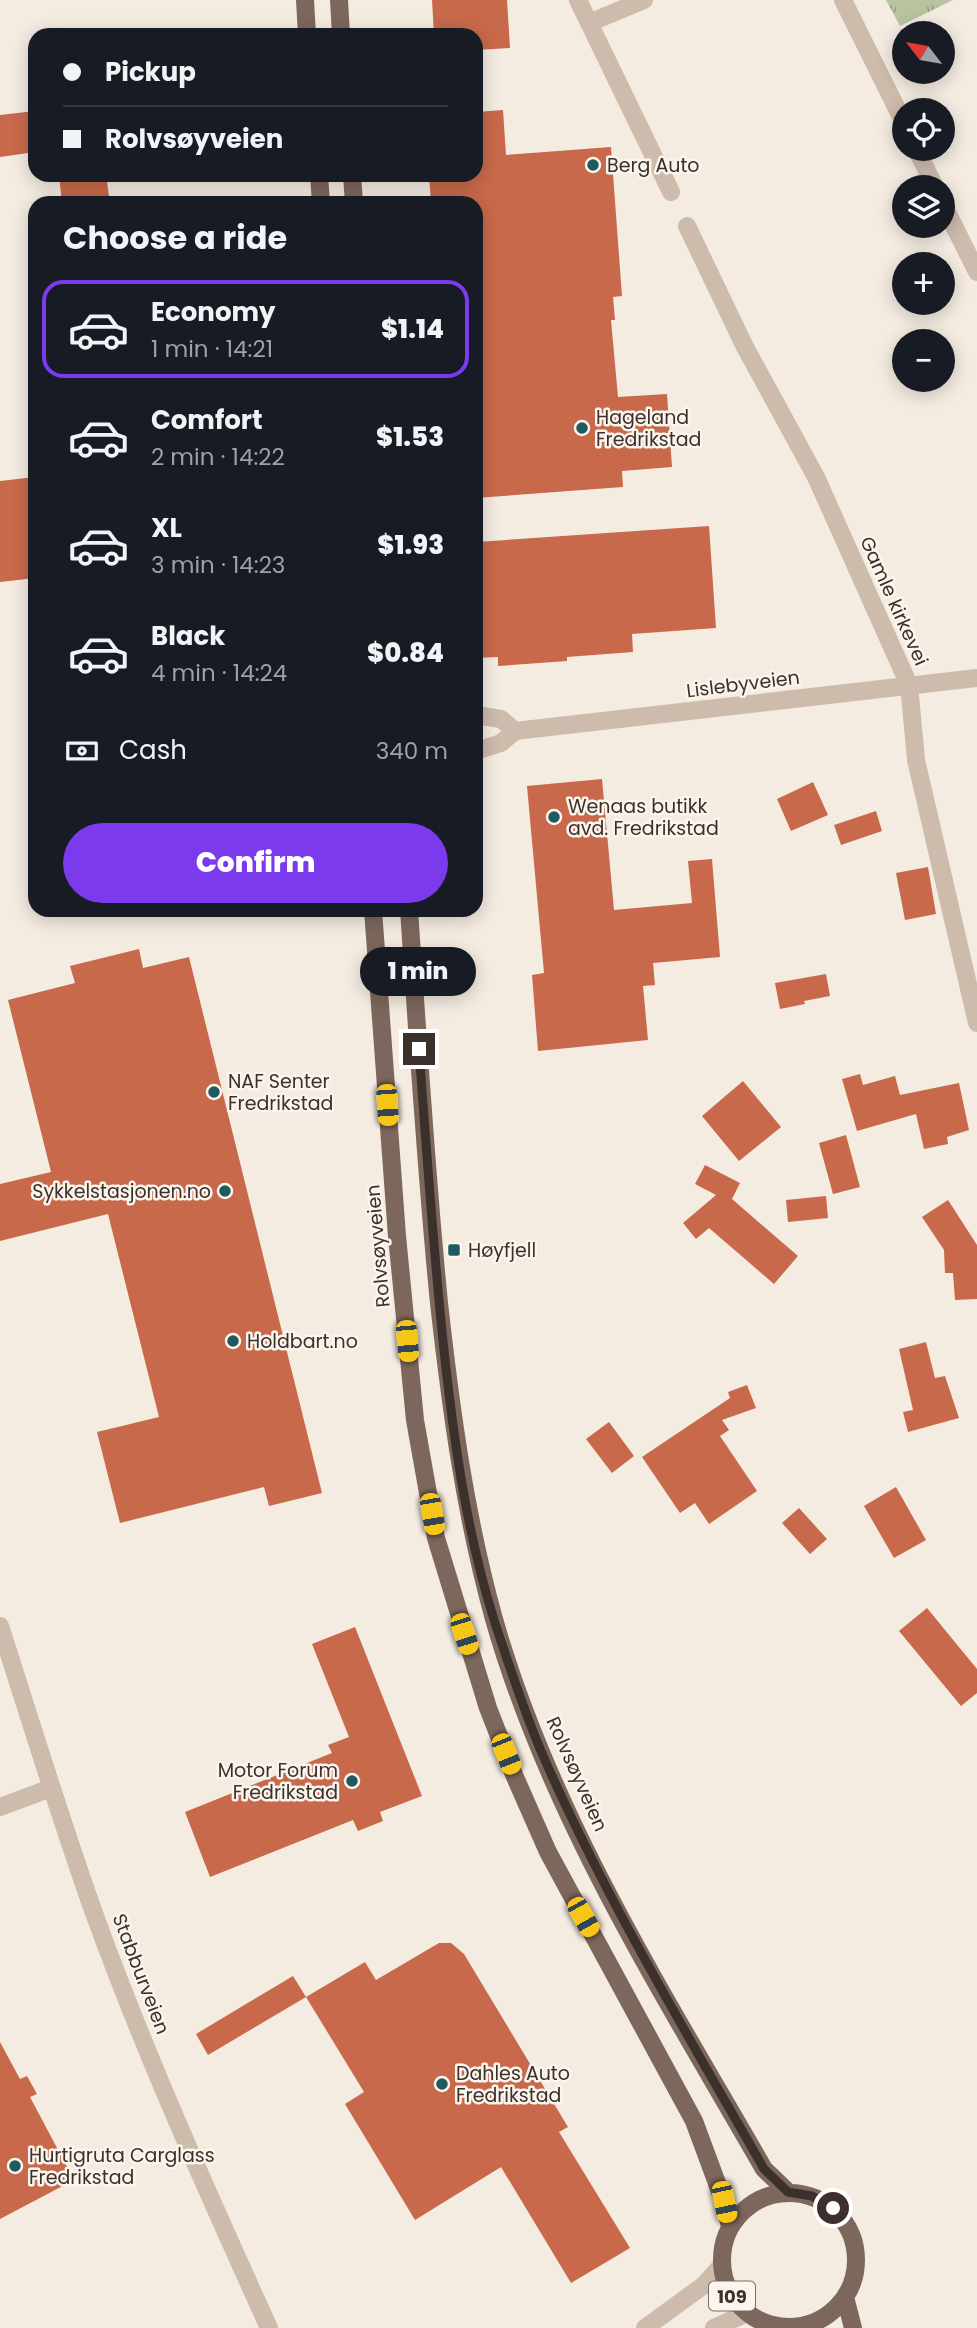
<!DOCTYPE html>
<html lang="en">
<head>
<meta charset="utf-8">
<style>
  :root { --surface:#171b24; --page:#242831; --text:#f1f3f6; --muted:#9ea1a6; --line:#363941; --accent:#7c3aed }
  body { margin:0; font-family:Poppins,sans-serif; background:var(--page); color:var(--text); height:100vh; display:flex; flex-direction:column; font-size:26px; white-space:nowrap }
  * { box-sizing:border-box; margin:0 }
  p { font-size:23px; color:var(--muted) }
  .icon { flex:none; width:38px; height:38px; fill:none; stroke:currentColor; stroke-width:2; stroke-linecap:round; stroke-linejoin:round }
  .map { position:relative; flex:1; overflow:hidden }
  .drawer { position:absolute; left:28px; top:196px; width:455px; height:721px; display:flex; flex-direction:column; background:var(--surface); border-radius:21px; box-shadow:0 4px 18px #0003 }
  .drawer>* { flex:none }
  .hud { position:absolute; left:28px; top:28px; width:455px; height:154px; border-radius:21px; box-shadow:0 4px 18px #0003; display:grid; align-content:center; height:154px; padding:0 35px; background:var(--surface) }
  .needle { width:46px; rotate:301deg }
  .tools { position:absolute; left:892px; top:21px; display:grid; gap:14px }
  .tools a { display:grid; place-items:center; width:63px; height:63px; border-radius:50%; background:var(--surface); box-shadow:0 4px 18px #0003; font-size:35px }
  .end { position:absolute; width:32px; height:32px; margin:-16px; border:9px solid #3b302b; background:#fff; box-shadow:0 0 0 4px #fff }
  .from { border-radius:50% }
  .bubble { position:absolute; height:49px; border-radius:24px; background:var(--surface); box-shadow:0 4px 18px #0003; font-size:23px; font-weight:800; line-height:49px; text-align:center }
  .car { position:absolute; width:21px; height:42px; margin:-21px -10px; border-radius:9px; box-shadow:0 0 5px 2px #0007; background:linear-gradient(#f5c518 24%,#345 0 40%,#f5c518 0 76%,#345 0 86%,#f5c518 0) }
  .hud b { display:flex; align-items:center; gap:24px; height:66px; font-size:26px }
  .hud b+b { border-top:2px solid var(--line) }
  .hud i { width:18px; height:18px; background:var(--text) }
  ul { padding:0; list-style:none }
  li { display:flex; align-items:center; gap:21px; height:98px; margin:0 14px 10px; padding:0 21px; border:4px solid transparent; border-radius:21px }
  li div { flex:1 }
  li b { display:block; font-size:26px }
  li em { font-style:normal; font-weight:800 }
  li.active { border-color:var(--accent) }
  li>.icon { width:63px; height:63px; stroke-width:1.5 }
  h2 { padding:0 35px; font-size:32px; line-height:84px }
  .pay { display:flex; align-items:center; gap:18px; height:77px; padding:0 35px; font-size:26px }
  .pay p { margin-inline-start:auto }
  .action { display:flex; gap:14px; margin-top:auto; padding:14px 35px }
  .action a { flex:1; height:80px; border-radius:42px; background:var(--accent); color:#fff; font-size:28px; font-weight:800; line-height:80px; text-align:center }
  .map>svg:first-child { display:block }
  .grass { fill:url(#grass-tufts) }
  .building { fill:#c8694b }
  .lines { fill:none; stroke-linecap:round; stroke-linejoin:round }
  .minor { stroke:#cdbbac; stroke-width:18 }
  .major { stroke:#7d675c; stroke-width:18 }
  .route { stroke:#3b302b; stroke-width:9 }
  .poi-dot { fill:#1f5a5e; stroke:#fbf5ee; stroke-width:2.5 }
  .labels { text-anchor:middle; dominant-baseline:central; stroke-width:5; stroke-linejoin:round; paint-order:stroke }
  .shield { fill:#fbf5ee; stroke:#756b66; stroke-width:2 }
  .shield-label { font-size:18px; font-weight:bold; fill:#3b302b }
  .poi-label { font-size:19px; fill:#3b302b; stroke:#fbf5ee; text-anchor:start }
  .street-label { font-size:19px; fill:#3b302b; stroke:#fbf5ee }
</style>
</head>
<body>
<div class="map">
<svg width="977" height="2328" viewBox="0 0 977 2328">
  <defs>
    <pattern id="grass-tufts" width="24" height="20" patternUnits="userSpaceOnUse" patternTransform="scale(1.75)"><rect width="24" height="20" fill="#b8c4a0"/><path d="M3 7l-1-3M5 7V3M7 7l1-3M15 17l-1-3M17 17v-4M19 17l1-3" fill="none" stroke="#97a083"/></pattern>
  </defs>
  <rect width="100%" height="100%" fill="#f4ebe1"/>
  <path class="grass" d="M886 0H953L900 26Z"/>
  <path class="building" d="M432 0H507L510 48 476 50V35H434Z
    M503 110 506 155 611 147 622 296 613 297 615 320H611L618 397 667 394 672 467 622 471 623 487 476 498V203H431L429 175H476V112Z
    M35 111V152L0 157V115Z
    M59 175H106L110 203H62Z
    M35 477V578L0 582V481Z
    M709 526 716 628 632 634 633 652 567 657V661L498 666V657L476 658V542Z
    M602 779 614 910 692 903 688 861 712 859 720 957 653 963 655 985 643 986 648 1040 538 1051 532 975 544 973 527 786Z
    M813 782 828 815 791 831 777 799Z
    M876 811 882 831 841 845 834 825Z
    M928 867 936 914 905 920 896 873Z
    M139 949 143 968 189 957 322 1493 269 1506 264 1487 120 1523 97 1432 159 1417 108 1214 0 1241V1184L51 1172 8 1000 75 983 70 966Z
    M826 974 830 996 804 1001 805 1004 780 1009 775 983Z
    M860 1074 863 1085 895 1076 900 1095 959 1083 969 1130 947 1137 948 1144 924 1149 916 1114 857 1131 842 1079Z
    M743 1081 781 1127 739 1161 702 1116Z
    M846 1135 860 1187 833 1194 819 1143Z
    M705 1165 740 1183 732 1199 798 1256 774 1284 709 1228 696 1239 683 1223 716 1195 695 1184Z
    M826 1196 828 1218 788 1222 786 1200Z
    M948 1200 977 1245V1299L955 1300 953 1273H945L944 1250 922 1217Z
    M926 1342 935 1378 945 1376 959 1418 908 1432 903 1412 913 1410 899 1349Z
    M747 1385 756 1408 722 1420 729 1430 720 1436 757 1491 709 1524 695 1503 680 1513 642 1457 730 1398 728 1392Z
    M609 1422 634 1456 612 1473 586 1439Z
    M896 1487 926 1540 894 1558 864 1506Z
    M799 1508 827 1539 810 1554 782 1523Z
    M927 1608 977 1669V1693L961 1706 899 1631Z
    M355 1627 422 1796 380 1812 383 1821 358 1831 353 1820 210 1877 185 1812 332 1753 328 1745 349 1737 312 1644Z
    M439 1943H451L464 1954 568 2127 559 2132 630 2248 571 2283 501 2167 415 2220 345 2104 364 2092 306 1997 365 1962 376 1980Z
    M293 1976 306 1997 208 2055 196 2034Z
    M0 2042 20 2079 27 2076 37 2094 30 2097 74 2180 0 2219Z"/>
  <g class="lines">
    <path class="minor" d="M578 0 671 192
      M843 0 905 125
      M589 23 644 0
      M916 149 935 187
      M943 204 977 272
      M687 226 745 347 816 477 909 685 916 760 977 1023
      M476 715 501 719 515 731
      M476 751 501 743 515 731 977 678
      M0 1626C31 1722 60 1818 94 1913 145 2054 207 2191 269 2328
      M0 1807 51 1788
      M645 2328 704 2285 721 2266
      M714 2328 747 2313"/>
    <path class="major" d="M305 0 307 35
      M339 0 341 35
      M319 175 321 203
      M352 175 354 203
      M373 910 397 1236 415 1420 436 1538 488 1708 515 1777 548 1852 694 2121 724 2202 730 2227
      M409 910C418 1041 426 1172 439 1303 451 1410 465 1515 494 1619 550 1816 663 1993 764 2169L788 2192
      M722 2260a67 67 0 1 1 134 0a67 67 0 1 1-134 0Z
      M845 2297 853 2328"/>
  </g>
  <g class="lines">
    <path class="route" d="M419 1049C426 1146 433 1244 443 1341 453 1435 466 1532 495 1623 510 1668 525 1715 544 1758 607 1901 687 2034 764 2169L788 2192 812 2196 833 2208"/>
  </g>
  <g class="poi-dot">
    <circle cx="593" cy="165" r="7"/>
    <circle cx="582" cy="428" r="7"/>
    <circle cx="554" cy="817" r="7"/>
    <circle cx="214" cy="1092" r="7"/>
    <circle cx="225" cy="1191" r="7"/>
    <rect x="447" y="1243" width="14" height="14" rx="3.5"/>
    <circle cx="233" cy="1341" r="7"/>
    <circle cx="352" cy="1781" r="7"/>
    <circle cx="442" cy="2084" r="7"/>
    <circle cx="15" cy="2166" r="7"/>
  </g>
  <g class="labels">
    <rect class="shield" x="709" y="2281.5" width="46" height="29" rx="5"/>
    <g class="shield-label">
      <text x="732" y="2296">109</text>
    </g>
    <g class="poi-label">
      <text x="607" y="165">Berg Auto</text>
      <text x="596" y="417">Hageland<tspan x="596" dy="22">Fredrikstad</tspan></text>
      <text x="568" y="806">Wenaas butikk<tspan x="568" dy="22">avd. Fredrikstad</tspan></text>
      <text x="228" y="1081">NAF Senter<tspan x="228" dy="22">Fredrikstad</tspan></text>
      <text x="211" y="1191" text-anchor="end">Sykkelstasjonen.no</text>
      <text x="468" y="1250">Høyfjell</text>
      <text x="247" y="1341">Holdbart.no</text>
      <text x="338" y="1770" text-anchor="end">Motor Forum<tspan x="338" dy="22">Fredrikstad</tspan></text>
      <text x="456" y="2073">Dahles Auto<tspan x="456" dy="22">Fredrikstad</tspan></text>
      <text x="29" y="2155">Hurtigruta Carglass<tspan x="29" dy="22">Fredrikstad</tspan></text>
    </g>
    <g class="street-label">
      <text transform="translate(894 601) rotate(66)">Gamle kirkevei</text>
      <text transform="translate(743 684) rotate(-7)">Lislebyveien</text>
      <text transform="translate(378 1246) rotate(-95)">Rolvsøyveien</text>
      <text transform="translate(577 1774) rotate(66)">Rolvsøyveien</text>
      <text transform="translate(141 1974) rotate(69)">Stabburveien</text>
    </g>
  </g>
</svg>
<div class="tools">
<a><svg class="needle" viewBox="-14 -14 28 28"><path d="M0-13l5 13h-10z" fill="#e53935"/><path d="M0 13l5-13h-10z" fill="#9ea1a6"/></svg></a>
<a><svg class="icon" aria-label="locate" viewBox="0 0 24 24"><circle cx="12" cy="12" r="6"/><path d="M12 2v4M12 18v4M2 12h4M18 12h4"/></svg></a>
<a><svg class="icon" aria-label="layers" viewBox="0 0 24 24"><path d="M12 4l9 5-9 5-9-5zM3 14l9 5 9-5"/></svg></a>
<a>+</a>
<a>−</a>
</div>
<i class="end from" style="left:833px;top:2208px"></i>
<i class="end" style="left:419px;top:1049px"></i>
<div class="bubble" style="left:360px;top:947px;width:116px">1 min</div>
<i class="car" style="left:387px;top:1105px;rotate:176deg"></i>
<i class="car" style="left:407px;top:1341px;rotate:175deg"></i>
<i class="car" style="left:432px;top:1514px;rotate:170deg"></i>
<i class="car" style="left:464px;top:1634px;rotate:162deg"></i>
<i class="car" style="left:506px;top:1754px;rotate:158deg"></i>
<i class="car" style="left:583px;top:1917px;rotate:151deg"></i>
<i class="car" style="left:724px;top:2202px;rotate:168deg"></i>
<div class="hud">
<b><i class="from"></i>Pickup</b>
<b><i></i>Rolvsøyveien</b>
</div>
<section class="drawer">
<h2>Choose a ride</h2>
<ul>
<li class="active"><svg class="icon" aria-label="car" viewBox="0 0 24 24"><path d="M5 17H2v-5l4-1 3-4h7l3 4 3 1v5h-3M9 17h6M6 11h13"/><circle cx="7" cy="17" r="2"/><circle cx="17" cy="17" r="2"/></svg><div><b>Economy</b><p>1 min · 14:21</p></div><em>$1.14</em></li>
<li><svg class="icon" aria-label="car" viewBox="0 0 24 24"><path d="M5 17H2v-5l4-1 3-4h7l3 4 3 1v5h-3M9 17h6M6 11h13"/><circle cx="7" cy="17" r="2"/><circle cx="17" cy="17" r="2"/></svg><div><b>Comfort</b><p>2 min · 14:22</p></div><em>$1.53</em></li>
<li><svg class="icon" aria-label="car" viewBox="0 0 24 24"><path d="M5 17H2v-5l4-1 3-4h7l3 4 3 1v5h-3M9 17h6M6 11h13"/><circle cx="7" cy="17" r="2"/><circle cx="17" cy="17" r="2"/></svg><div><b>XL</b><p>3 min · 14:23</p></div><em>$1.93</em></li>
<li><svg class="icon" aria-label="car" viewBox="0 0 24 24"><path d="M5 17H2v-5l4-1 3-4h7l3 4 3 1v5h-3M9 17h6M6 11h13"/><circle cx="7" cy="17" r="2"/><circle cx="17" cy="17" r="2"/></svg><div><b>Black</b><p>4 min · 14:24</p></div><em>$0.84</em></li>
</ul>
<div class="pay"><svg class="icon" aria-label="cash" viewBox="0 0 24 24"><path d="M3 7h18v10H3z"/><circle cx="12" cy="12" r="2"/></svg>Cash<p>340 m</p></div>
<div class="action"><a>Confirm</a></div>
</section>
</div>
</body>
</html>
